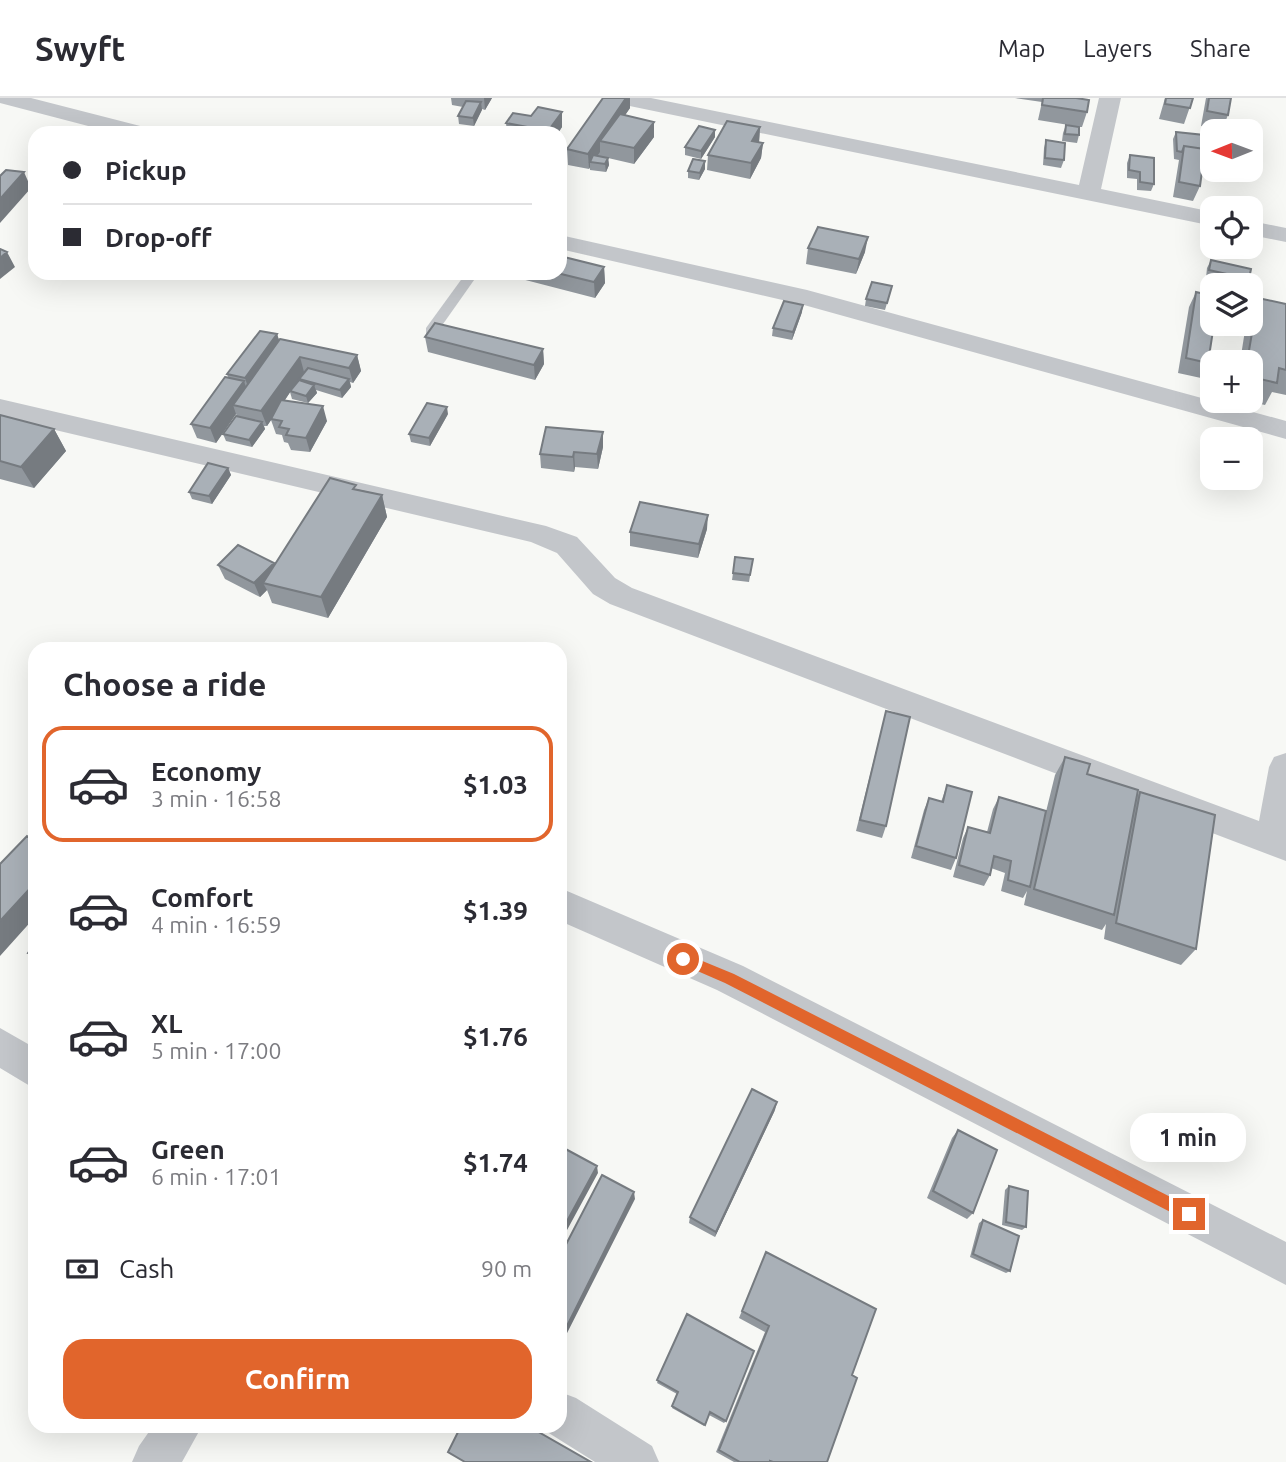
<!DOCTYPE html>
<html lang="en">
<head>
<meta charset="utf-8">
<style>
  :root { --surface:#fff; --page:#f2f2f3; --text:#2b2b33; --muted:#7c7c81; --line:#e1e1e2; --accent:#e1652c }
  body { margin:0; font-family:Ubuntu,sans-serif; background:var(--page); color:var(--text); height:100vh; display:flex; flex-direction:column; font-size:26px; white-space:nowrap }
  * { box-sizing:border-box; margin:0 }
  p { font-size:23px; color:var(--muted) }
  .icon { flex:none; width:38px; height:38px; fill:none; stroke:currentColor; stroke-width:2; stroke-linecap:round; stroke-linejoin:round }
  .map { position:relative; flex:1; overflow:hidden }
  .sheet { position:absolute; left:28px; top:544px; width:539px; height:791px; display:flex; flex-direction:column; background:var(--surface); border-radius:21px; box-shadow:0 7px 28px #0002 }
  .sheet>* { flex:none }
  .top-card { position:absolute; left:28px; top:28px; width:539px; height:154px; border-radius:21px; box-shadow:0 7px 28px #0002; display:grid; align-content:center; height:154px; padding:0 35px; background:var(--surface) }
  .needle { width:46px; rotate:269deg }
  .tools { position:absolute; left:1200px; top:21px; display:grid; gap:14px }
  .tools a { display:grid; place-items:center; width:63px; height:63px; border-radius:14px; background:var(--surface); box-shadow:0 7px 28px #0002; font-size:35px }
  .end { position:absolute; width:32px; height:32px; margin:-16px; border:9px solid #e1652c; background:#fff; box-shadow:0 0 0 4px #fff }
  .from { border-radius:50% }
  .bubble { position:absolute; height:49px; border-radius:21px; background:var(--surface); box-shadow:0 7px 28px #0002; font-size:23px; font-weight:700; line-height:49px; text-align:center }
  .top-card b { display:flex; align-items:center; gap:24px; height:66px; font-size:26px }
  .top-card b+b { border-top:2px solid var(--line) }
  .top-card i { width:18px; height:18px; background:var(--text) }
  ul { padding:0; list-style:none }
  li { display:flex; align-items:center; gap:21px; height:116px; margin:0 14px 10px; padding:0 21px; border:4px solid transparent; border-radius:21px }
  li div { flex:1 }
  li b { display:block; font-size:26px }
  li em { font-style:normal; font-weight:700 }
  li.selected { border-color:var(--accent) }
  li>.icon { width:63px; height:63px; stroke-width:1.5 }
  h2 { padding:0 35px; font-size:32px; line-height:84px }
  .pay { display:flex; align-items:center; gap:18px; height:77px; padding:0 35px; font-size:26px }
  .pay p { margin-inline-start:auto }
  .button { display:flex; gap:14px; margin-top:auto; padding:14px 35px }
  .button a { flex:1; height:80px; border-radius:21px; background:var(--accent); color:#fff; font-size:28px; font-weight:700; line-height:80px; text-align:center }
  header { display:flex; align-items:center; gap:42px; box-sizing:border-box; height:98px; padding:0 35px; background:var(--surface); border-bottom:2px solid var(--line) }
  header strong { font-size:33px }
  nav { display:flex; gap:38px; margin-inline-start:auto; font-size:24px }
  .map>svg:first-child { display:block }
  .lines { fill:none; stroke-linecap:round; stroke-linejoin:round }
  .service { fill:#c3c6ca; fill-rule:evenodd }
  .minor { fill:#c3c6ca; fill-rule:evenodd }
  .wall { fill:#91979d }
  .shaded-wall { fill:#767b80 }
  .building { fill:#a9b0b7; stroke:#767b80; stroke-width:2 }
  .route { fill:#e1652c }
</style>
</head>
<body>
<header>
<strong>Swyft</strong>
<nav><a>Map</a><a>Layers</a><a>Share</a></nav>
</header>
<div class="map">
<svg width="1286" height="1364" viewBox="0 0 1286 1364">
  <rect width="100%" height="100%" fill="#f7f8f5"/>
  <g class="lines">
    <path class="service" d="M466 175H479L436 236H426V230Z"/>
    <path class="minor" d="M0 0H31L148 30 151 35H115L0 5Z
      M609 0H651L1079 87 1099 0H1121L1101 91 1213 114V128L620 6 613 4Z
      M1251 123 1286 130V144L1251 137Z
      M560 137 807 192 1286 323V341L804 207 560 151Z
      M0 301 546 428 577 439 615 480 632 490 1259 723 1269 669 1274 659 1286 655V763L610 506 593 496 557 455 531 444 0 319Z
      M560 790 743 868 1286 1144V1187L717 892 560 823Z
      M0 930 35 950V991L0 970Z
      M560 1294 576 1300 652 1348 659 1364H595L544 1332 543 1328H560Z
      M153 1328H202L182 1364H132L139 1348Z"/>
  </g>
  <path class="wall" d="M451 0H492L485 12 482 11 474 28 459 26 458 18 463 9 452 7Z
    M603 0H630V10L625 17 654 39 634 66 608 60 609 67 606 74 590 72V69L589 71 568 67 567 51Z
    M1015 0H1076L1087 14 1082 29H1079V37L1077 45 1062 43 1063 35 1066 27 1075 28 1038 22 1042 4Z
    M1165 0H1193L1184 26 1159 21Z
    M1206 0H1231L1228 17 1222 32 1201 28Z
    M562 14V29L558 35H507L506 25 531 18Z
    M760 29 759 44 763 45 761 60 750 81 707 72 708 57Z
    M715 32V39L701 61 685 57V49Z
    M1176 34 1205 57 1204 61 1200 88 1193 103 1173 99 1179 62 1174 61 1173 41Z
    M1046 42 1064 62 1061 70 1043 67 1044 50Z
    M1130 57 1154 86 1151 93 1137 92V81L1127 80V65Z
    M705 63V71L699 82 688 80V73Z
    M808 150 865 154 856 176 806 166Z
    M1211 162 1249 181 1246 187H1240L1206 180 1207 170Z
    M604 169 605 185 595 200 498 175H560Z
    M892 188 885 212 865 208 866 201Z
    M1196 194 1208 265 1201 280 1178 275 1189 209Z
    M1258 200 1286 206V297L1272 294 1265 307 1247 303H1251V264H1240L1246 226H1251V214Z
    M802 214 792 242 772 238 773 230Z
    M277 236 279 242 357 257 361 273 353 285 350 284 351 289 342 300 316 292 317 295 308 305 292 301 290 294 285 302 327 323 310 354 291 352 288 345 284 344 282 337 276 336 271 322 267 328H264L265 331 252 349 226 343 223 336 237 318 236 316 216 345 197 340 191 326 228 279 227 276Z
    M425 239 543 251 544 266 535 282 428 254Z
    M448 316 430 348 411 344 409 336Z
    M0 317 54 331 66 353 34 390 0 381Z
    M603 349 598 371 575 369 574 374 541 370 540 356Z
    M228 370 231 377 212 406 192 401 189 394Z
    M357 391 382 397 387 419 328 520 272 505 267 492 260 499 225 481 218 467H275Z
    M707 431 698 460 630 448V434Z
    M753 461 749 484 732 482 733 475Z
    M886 613V728L882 740 856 733Z
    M1065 659 1087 676 1136 700 1140 694 1196 851 1181 867 1104 841 1106 826 1102 832 1024 807 1027 793 1023 800 1001 793 1005 775 991 770 990 777 984 788 953 779 963 740 968 729 987 734 993 711 999 699 1042 730 1055 677Z
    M947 687 956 760 951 772 911 760 924 712 929 700 941 704Z
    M775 1012 715 1139 689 1125 690 1119Z
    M958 1032 973 1115 967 1121 927 1100 952 1040Z
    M1009 1088 1026 1129 1022 1132 1002 1127 1005 1092Z
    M983 1122 1010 1173 1006 1175 970 1159 979 1125Z
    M766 1154 852 1277 827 1364H734L716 1354 765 1234 739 1220Z
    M687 1216 726 1323 724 1325 709 1317 704 1328 672 1310 677 1296 657 1285Z"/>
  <path class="shaded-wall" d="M484 0H492L485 12Z
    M626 0H630V10L607 44 600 43V54L593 64H590V69L589 71 588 56Z
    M481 4 482 12 474 28 473 20Z
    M562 14V29L558 35H548V33Z
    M654 24V39L634 66V50Z
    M760 29 759 45 752 43Z
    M715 32V39L701 61V53Z
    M763 45 761 60 750 81 751 65Z
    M608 60 609 67 606 74 605 66Z
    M705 63V71L699 82 700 75Z
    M24 74 31 90 0 125V101Z
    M868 139 865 154 856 176 859 161Z
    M7 154 15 169 0 181V160Z
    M604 169 605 185 595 200 594 184Z
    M803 207 802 214 792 242 793 234Z
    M277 236 282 251 250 295 245 280Z
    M543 251 544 266 535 282 534 267Z
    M357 257 361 273 353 285 349 270Z
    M300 259 304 274 267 328 261 313Z
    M349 281 351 289 342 300 340 292Z
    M244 283 249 298 233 307 236 316 216 345 210 330Z
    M314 287 317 295 308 305 306 298Z
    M323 308 327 323 310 354 306 340Z
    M447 309 448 316 430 348 429 340Z
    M262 324 265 331 252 349 249 342Z
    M54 331 66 353 34 390 21 369Z
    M603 334V349L598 371 597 356Z
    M574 354 575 369 574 374 573 359Z
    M228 370 231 377 212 406 209 398Z
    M382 397 387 419 328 520 321 499Z
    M708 417 707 431 698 460 699 446Z
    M274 465 279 479 263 485 267 492 260 499 254 485Z
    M35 785V819L0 858V823Z
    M777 1004 775 1012 715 1139 716 1134Z
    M597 1068 598 1075 560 1145V1136Z
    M634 1094 635 1101 560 1249V1242Z"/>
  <path class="building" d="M603 0H626L588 56 567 51Z
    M1043 0H1076L1089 2 1087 14 1042 7Z
    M1166 0H1193L1190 10 1165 6Z
    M1209 0H1231L1228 17 1207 13Z
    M466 3 481 4 473 20 458 18Z
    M538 9 562 14 548 33 506 25 513 15 531 18Z
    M620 16 654 24 634 50 600 43Z
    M727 23 760 29 752 43 763 45 751 65 708 57Z
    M1066 27 1079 29V37L1065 36Z
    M699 28 715 32 701 53 685 49Z
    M1176 34 1204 37 1205 51 1184 48 1182 54 1177 53Z
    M1046 42 1065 45 1064 62 1045 60Z
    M1184 48 1205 51 1200 88 1179 84Z
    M593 57 608 60 605 66 590 64Z
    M1130 57 1154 60V86L1140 84V74L1129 72Z
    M693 61 705 63 700 75 688 73Z
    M6 72 24 74 0 101V78Z
    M818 129 868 139 859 161 808 150Z
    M0 151 7 154 0 160Z
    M560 158 604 169 594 184 557 175H560Z
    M1211 162 1251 171 1249 181 1209 172Z
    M872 184 892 188 887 205 866 201Z
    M1196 194 1213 198V226H1214L1208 265 1186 260Z
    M1258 200 1286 206V272L1279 270 1277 285 1251 279V264H1247Z
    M784 203 803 207 793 234 773 230Z
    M435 225 543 251 534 267 425 239Z
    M260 233 277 236 245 280 227 276Z
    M280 241 357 257 349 270 300 259 261 313 233 307Z
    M308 270 349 281 340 292 299 281Z
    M225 279 244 283 210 330 191 326Z
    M299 282 314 287 306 298 290 293Z
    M281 302 323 308 306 340 286 337 289 331 279 329 282 323 271 321Z
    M427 305 447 309 429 340 409 336Z
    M0 317 54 331 21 369 0 363Z
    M236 318 262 324 249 342 223 336Z
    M546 329 603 334 597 356 574 354 573 359 540 356Z
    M208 365 228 370 209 398 189 394Z
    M330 380 356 387 353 391 382 397 321 499 263 485Z
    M640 404 708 417 699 446 630 434Z
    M238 447 274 465 254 485 218 467Z
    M735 459 753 461 750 477 733 475Z
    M886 613 910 619 886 728 860 722Z
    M1065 659 1090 666 1087 676 1138 692 1114 817 1034 791Z
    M947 687 972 694 956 760 916 748 929 700 943 704Z
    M1140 694 1215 717 1196 851 1116 825Z
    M999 699 1046 713 1030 789 1008 782 1011 763 994 758 990 777 959 767 968 729 990 735Z
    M27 738 35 743V785L0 823V766Z
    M35 846V858L28 855Z
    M752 991 777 1004 716 1134 690 1119Z
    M958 1032 997 1052 973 1115 933 1093Z
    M560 1048 597 1068 560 1136Z
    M602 1077 634 1094 560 1242V1158Z
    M1009 1088 1028 1093 1026 1129 1006 1124Z
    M983 1122 1019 1138 1010 1173 973 1156Z
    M766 1154 876 1211 852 1277 857 1280 827 1364H773L770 1363V1364H740L719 1352 769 1228 742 1213Z
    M687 1216 754 1253 726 1323 710 1314 705 1327 672 1308 678 1294 657 1282Z
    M461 1328H528L591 1364H465L448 1354Z"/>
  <path class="route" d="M683 855 734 876 1194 1111V1121H1184L725 885 679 865V857Z"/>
</svg>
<div class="tools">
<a><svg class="needle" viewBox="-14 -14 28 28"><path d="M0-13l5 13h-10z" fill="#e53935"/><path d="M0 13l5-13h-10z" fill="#7c7c81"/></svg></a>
<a><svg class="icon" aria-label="locate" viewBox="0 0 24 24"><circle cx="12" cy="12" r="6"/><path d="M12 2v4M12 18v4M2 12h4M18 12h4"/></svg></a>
<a><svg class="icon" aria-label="layers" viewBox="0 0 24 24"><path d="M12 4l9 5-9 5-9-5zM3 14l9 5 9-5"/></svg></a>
<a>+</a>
<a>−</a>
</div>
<i class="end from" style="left:683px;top:861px"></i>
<i class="end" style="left:1189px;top:1116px"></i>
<div class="bubble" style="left:1130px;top:1015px;width:116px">1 min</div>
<div class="top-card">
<b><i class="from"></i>Pickup</b>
<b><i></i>Drop-off</b>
</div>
<section class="sheet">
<h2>Choose a ride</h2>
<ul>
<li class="selected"><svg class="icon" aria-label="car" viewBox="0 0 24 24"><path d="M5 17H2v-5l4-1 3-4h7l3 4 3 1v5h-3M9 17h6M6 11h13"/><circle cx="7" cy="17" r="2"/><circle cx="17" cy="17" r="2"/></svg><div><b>Economy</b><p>3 min · 16:58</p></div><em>$1.03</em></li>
<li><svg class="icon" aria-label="car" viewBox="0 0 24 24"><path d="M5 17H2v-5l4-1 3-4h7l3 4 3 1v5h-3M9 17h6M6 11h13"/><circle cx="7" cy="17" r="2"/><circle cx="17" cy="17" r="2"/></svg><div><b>Comfort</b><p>4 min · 16:59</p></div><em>$1.39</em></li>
<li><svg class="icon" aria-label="car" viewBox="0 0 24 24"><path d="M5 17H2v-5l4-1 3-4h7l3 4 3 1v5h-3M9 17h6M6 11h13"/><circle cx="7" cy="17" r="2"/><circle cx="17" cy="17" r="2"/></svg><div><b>XL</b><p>5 min · 17:00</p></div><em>$1.76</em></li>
<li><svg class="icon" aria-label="car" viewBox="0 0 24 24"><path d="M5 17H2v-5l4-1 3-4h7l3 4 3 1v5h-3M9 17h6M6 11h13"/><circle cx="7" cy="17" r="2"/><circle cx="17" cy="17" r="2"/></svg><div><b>Green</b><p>6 min · 17:01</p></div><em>$1.74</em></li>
</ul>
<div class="pay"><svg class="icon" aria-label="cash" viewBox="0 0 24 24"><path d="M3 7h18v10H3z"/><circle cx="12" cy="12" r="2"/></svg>Cash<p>90 m</p></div>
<div class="button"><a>Confirm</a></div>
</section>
</div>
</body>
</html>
